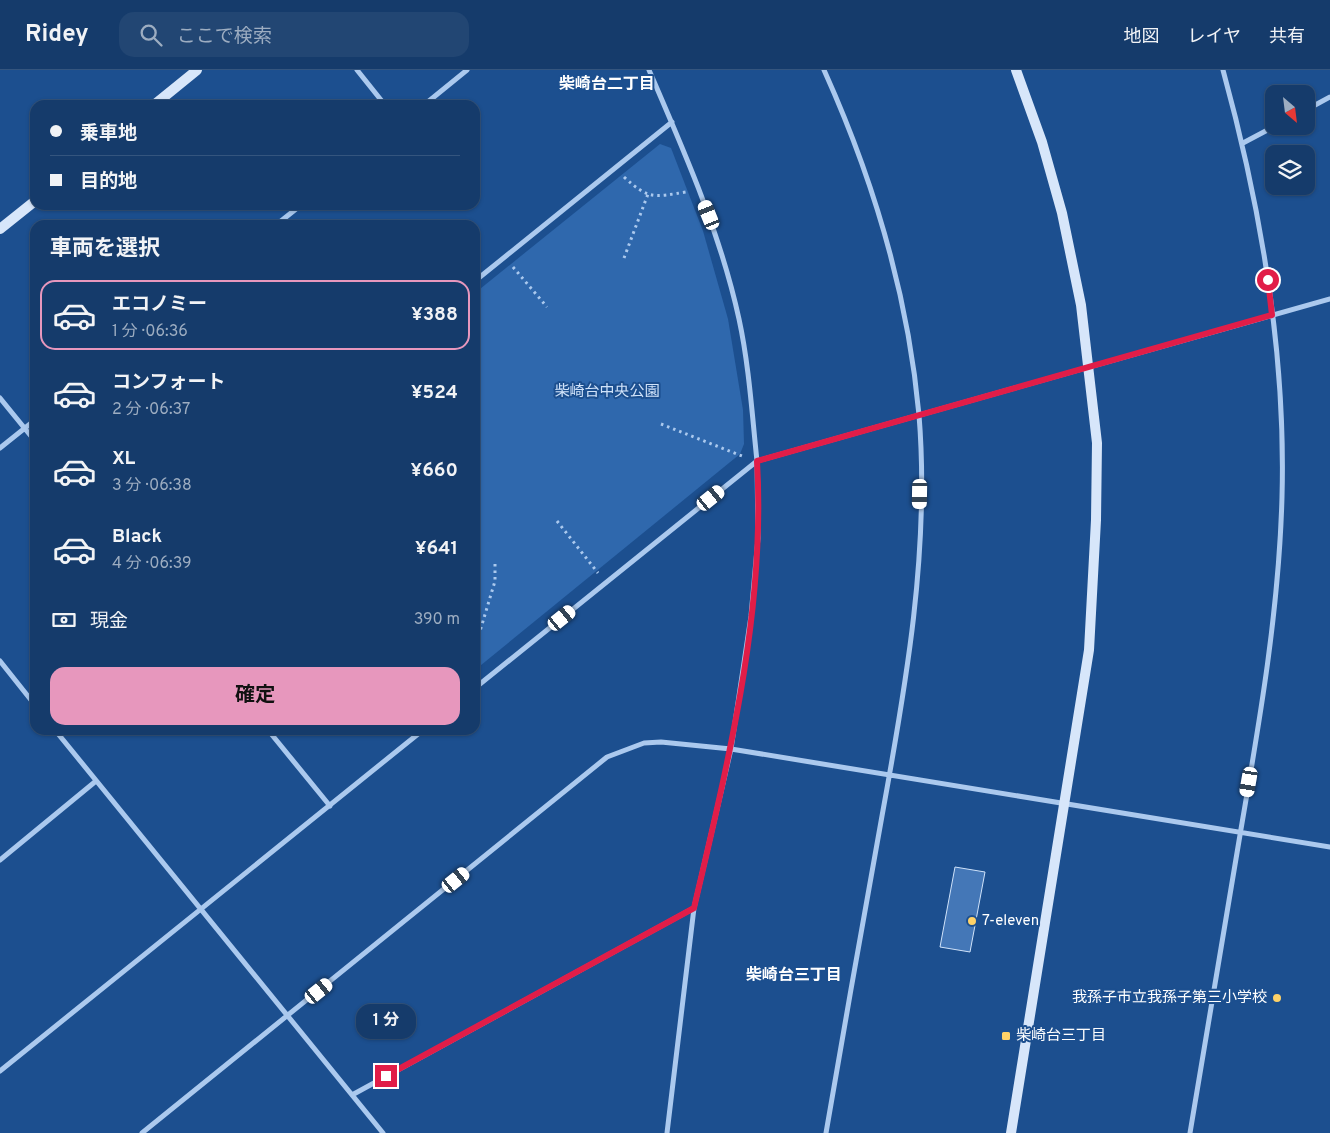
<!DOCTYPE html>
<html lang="ja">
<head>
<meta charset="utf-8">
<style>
  :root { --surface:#153b6b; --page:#224673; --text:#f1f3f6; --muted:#9dadc1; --line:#34557e; --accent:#e797bd }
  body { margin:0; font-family:Overpass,"Noto Sans JP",sans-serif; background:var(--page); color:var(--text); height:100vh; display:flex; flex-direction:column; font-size:19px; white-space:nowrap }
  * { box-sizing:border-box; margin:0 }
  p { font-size:16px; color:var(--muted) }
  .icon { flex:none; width:28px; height:28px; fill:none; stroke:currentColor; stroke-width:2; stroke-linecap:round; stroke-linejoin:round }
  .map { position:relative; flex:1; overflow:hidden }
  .side { position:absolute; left:30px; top:150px; width:450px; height:515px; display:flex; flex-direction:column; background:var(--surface); border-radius:15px; box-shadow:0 1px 4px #0004,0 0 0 1px var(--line) }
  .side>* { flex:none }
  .top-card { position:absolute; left:30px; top:30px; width:450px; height:110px; border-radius:15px; box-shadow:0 1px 4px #0004,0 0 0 1px var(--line); display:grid; align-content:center; height:110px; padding:0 20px; background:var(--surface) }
  .needle { width:32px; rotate:152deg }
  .buttons { position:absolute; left:1265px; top:15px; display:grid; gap:10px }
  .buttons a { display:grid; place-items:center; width:50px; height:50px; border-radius:10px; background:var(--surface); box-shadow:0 1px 4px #0004,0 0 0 1px var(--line); font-size:25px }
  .end { position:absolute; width:22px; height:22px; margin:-11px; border:6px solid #e11d48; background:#fff; box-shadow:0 0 0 2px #fff }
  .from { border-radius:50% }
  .bubble { position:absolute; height:35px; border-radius:15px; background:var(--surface); box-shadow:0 1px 4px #0004,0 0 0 1px var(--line); font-size:16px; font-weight:700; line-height:35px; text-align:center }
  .car { position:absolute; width:15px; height:30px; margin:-15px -8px; border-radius:6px; box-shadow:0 0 4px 1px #0007; background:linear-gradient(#fff 24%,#345 0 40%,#fff 0 76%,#345 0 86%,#fff 0) }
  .top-card b { display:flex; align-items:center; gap:18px; height:48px; font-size:19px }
  .top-card b+b { border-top:1px solid var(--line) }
  .top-card i { width:12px; height:12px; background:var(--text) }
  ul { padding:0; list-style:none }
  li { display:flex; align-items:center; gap:15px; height:70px; margin:0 10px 8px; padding:0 10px; border:2px solid transparent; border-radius:15px }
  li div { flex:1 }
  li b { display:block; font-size:19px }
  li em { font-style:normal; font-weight:700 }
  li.active { border-color:var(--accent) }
  li>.icon { width:45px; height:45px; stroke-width:1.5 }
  h2 { padding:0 20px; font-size:22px; line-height:60px }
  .pay { display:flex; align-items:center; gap:12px; height:55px; padding:0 20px; font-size:19px }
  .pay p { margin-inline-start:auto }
  .cta { display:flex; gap:10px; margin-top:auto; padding:10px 20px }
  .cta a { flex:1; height:58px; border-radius:15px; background:var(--accent); color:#111; font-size:20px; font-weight:700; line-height:58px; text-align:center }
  header { display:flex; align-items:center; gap:30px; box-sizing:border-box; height:70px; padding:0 25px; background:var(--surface); border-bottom:1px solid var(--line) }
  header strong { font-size:24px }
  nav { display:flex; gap:28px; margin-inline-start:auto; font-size:18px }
  .search { width:350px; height:45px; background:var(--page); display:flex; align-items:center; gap:12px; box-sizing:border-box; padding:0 18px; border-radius:15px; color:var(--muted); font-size:19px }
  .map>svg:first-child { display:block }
  .green { fill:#2f68ad }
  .building { fill:#4477b7; stroke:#d0e3fa }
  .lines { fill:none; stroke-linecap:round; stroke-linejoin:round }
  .path { stroke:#abc9ee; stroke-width:3; stroke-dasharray:2.5 4; stroke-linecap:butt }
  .street { stroke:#abc9ee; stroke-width:5 }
  .secondary { stroke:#d7e6fa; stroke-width:10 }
  .route { stroke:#e11d48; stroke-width:6 }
  .poi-dot { fill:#fed268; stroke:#1c4f8f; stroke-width:2 }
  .labels { text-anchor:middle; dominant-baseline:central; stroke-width:4; stroke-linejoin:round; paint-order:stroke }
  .park-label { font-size:15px; fill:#d0e3fa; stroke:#1c4f8f }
  .poi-label { font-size:15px; fill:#fff; stroke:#1c4f8f; text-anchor:start }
  .neighbourhood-label { font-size:16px; font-weight:bold; fill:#fff; stroke:#1c4f8f }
</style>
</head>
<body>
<header>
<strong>Ridey</strong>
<div class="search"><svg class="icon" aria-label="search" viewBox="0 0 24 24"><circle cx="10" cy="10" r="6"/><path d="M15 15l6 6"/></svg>ここで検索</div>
<nav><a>地図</a><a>レイヤ</a><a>共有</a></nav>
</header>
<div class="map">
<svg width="1330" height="1063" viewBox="0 0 1330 1063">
  <rect width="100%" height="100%" fill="#1c4f8f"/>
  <path class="green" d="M660 74 671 78 703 161 728 249 743 340 744 374 740 384 475 600V223Z"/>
  <path class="building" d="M955 797 985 802 970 882 940 877Z"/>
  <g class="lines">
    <path class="path" d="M624 107C649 130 654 127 686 122
      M624 188 648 124
      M513 197 547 237
      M661 354 742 386
      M557 451 598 503
      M475 578 495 511V492"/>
    <path class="street" d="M357 0 385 35
      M649 0C684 81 720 162 739 249 749 295 752 344 757 391L1330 229
      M824 0C874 111 908 224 919 345 930 479 906 615 882 746 863 852 844 957 826 1063
      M424 35 467 0
      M1306 40 1330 27
      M1243 73 1275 56
      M276 155 301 135
      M475 211 672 52
      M0 328 35 371
      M0 378 35 350
      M0 591 35 635
      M475 618 757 391 758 468 751 546 731 679 694 838 667 1063
      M55 660 383 1063
      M268 660 330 736
      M0 790 96 711
      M0 1001 423 660
      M352 1025 694 838
      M142 1063 607 687 644 673 661 672 731 679 1330 777
      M1190 1063C1207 962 1224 860 1241 759 1260 649 1279 539 1282 427 1286 282 1261 138 1223 0"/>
    <path class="secondary" d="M154 35 197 0
      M0 159 35 131
      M1011 1063 1089 580 1096 450 1097 373 1081 235 1062 143 1042 72 1016 0"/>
  </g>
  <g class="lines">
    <path class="route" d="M386 1006 694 838C728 692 766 542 757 391L1272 245 1268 210"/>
  </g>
  <g class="poi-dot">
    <circle cx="972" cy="851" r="5"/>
    <circle cx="1277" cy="928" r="5"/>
    <rect x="1001" y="961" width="10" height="10" rx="2.5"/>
  </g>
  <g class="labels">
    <g class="park-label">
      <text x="607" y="322">柴崎台中央公園</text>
    </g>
    <g class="poi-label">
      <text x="982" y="851">7-eleven</text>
      <text x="1267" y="928" text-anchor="end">我孫子市立我孫子第三小学校</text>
      <text x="1016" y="966">柴崎台三丁目</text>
    </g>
    <g class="neighbourhood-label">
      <text x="607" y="15">柴崎台二丁目</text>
      <text x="794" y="906">柴崎台三丁目</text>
    </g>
  </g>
</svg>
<div class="buttons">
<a><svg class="needle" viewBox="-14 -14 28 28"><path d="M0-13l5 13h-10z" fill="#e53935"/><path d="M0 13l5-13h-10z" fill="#9dadc1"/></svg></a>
<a><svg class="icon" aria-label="layers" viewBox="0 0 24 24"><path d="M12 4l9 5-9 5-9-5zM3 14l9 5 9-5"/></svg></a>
</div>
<i class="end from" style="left:1268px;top:210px"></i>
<i class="end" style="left:386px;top:1006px"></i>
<div class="bubble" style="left:356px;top:934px;width:60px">1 分</div>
<i class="car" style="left:709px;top:145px;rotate:338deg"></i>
<i class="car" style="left:920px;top:424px;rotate:181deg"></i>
<i class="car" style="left:711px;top:428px;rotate:51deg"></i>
<i class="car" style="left:562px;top:548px;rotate:51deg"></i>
<i class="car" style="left:1249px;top:712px;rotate:190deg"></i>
<i class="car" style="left:456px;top:810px;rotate:51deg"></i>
<i class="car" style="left:319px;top:921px;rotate:51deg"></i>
<div class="top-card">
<b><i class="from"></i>乗車地</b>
<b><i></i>目的地</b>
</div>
<section class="side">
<h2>車両を選択</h2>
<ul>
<li class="active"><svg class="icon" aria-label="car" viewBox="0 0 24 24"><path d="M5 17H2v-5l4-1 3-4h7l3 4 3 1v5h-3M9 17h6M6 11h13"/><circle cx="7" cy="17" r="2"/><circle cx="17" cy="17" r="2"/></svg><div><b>エコノミー</b><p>1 分 · 06:36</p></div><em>¥388</em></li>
<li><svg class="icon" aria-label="car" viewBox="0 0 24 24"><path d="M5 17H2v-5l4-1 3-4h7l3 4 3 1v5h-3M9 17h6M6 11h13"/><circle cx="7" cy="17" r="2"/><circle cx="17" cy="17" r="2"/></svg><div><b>コンフォート</b><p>2 分 · 06:37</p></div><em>¥524</em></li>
<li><svg class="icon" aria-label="car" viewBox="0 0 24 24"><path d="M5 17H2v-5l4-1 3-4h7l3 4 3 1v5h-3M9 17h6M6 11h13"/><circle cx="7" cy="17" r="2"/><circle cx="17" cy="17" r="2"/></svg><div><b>XL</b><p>3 分 · 06:38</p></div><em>¥660</em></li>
<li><svg class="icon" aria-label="car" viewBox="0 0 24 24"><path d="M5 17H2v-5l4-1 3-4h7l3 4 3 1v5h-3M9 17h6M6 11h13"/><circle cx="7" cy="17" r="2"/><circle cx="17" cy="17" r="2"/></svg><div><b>Black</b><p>4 分 · 06:39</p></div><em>¥641</em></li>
</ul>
<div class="pay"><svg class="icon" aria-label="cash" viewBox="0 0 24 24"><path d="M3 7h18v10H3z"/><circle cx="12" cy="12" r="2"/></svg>現金<p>390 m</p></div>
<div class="cta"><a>確定</a></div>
</section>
</div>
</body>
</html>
